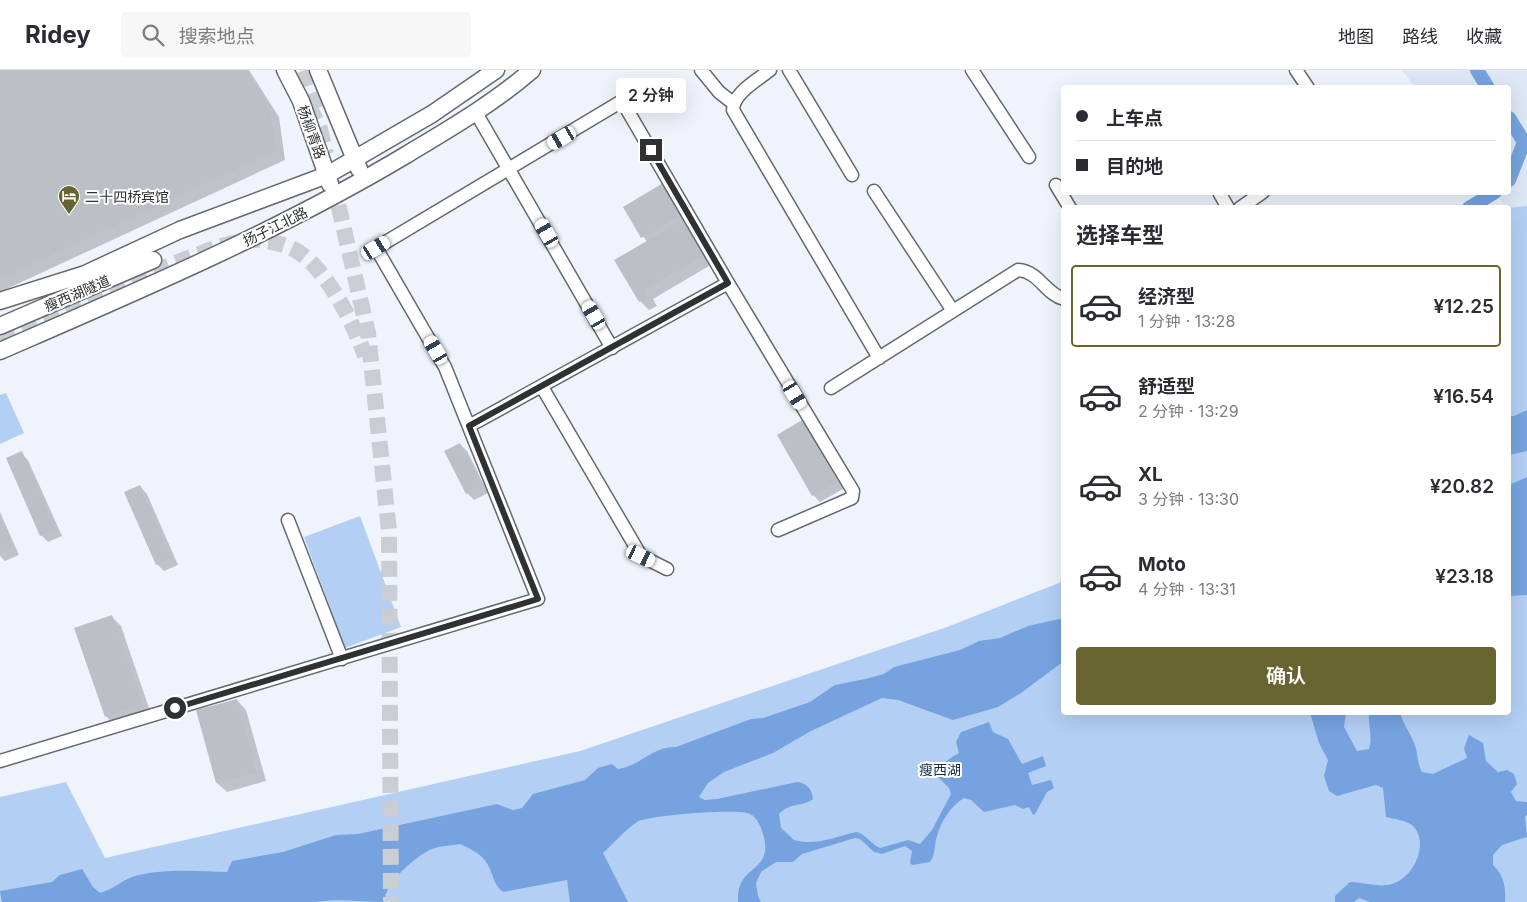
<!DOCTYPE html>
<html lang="zh">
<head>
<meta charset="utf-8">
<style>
  :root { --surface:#fff; --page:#f7f7f7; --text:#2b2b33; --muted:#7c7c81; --line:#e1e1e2; --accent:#676430 }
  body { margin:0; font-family:Inter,"Noto Sans SC",sans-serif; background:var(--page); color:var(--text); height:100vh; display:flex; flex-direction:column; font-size:19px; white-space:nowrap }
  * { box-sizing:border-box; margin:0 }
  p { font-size:16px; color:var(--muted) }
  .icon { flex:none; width:28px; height:28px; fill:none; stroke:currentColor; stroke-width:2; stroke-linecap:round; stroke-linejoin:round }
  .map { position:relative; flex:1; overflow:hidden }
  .drawer { position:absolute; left:1061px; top:135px; width:450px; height:510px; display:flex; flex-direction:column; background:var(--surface); border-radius:5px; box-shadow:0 5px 20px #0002 }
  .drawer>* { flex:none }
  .top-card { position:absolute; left:1061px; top:15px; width:450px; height:110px; border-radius:5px; box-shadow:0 5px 20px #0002; display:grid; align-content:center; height:110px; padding:0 15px; background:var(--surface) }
  .end { position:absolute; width:22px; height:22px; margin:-11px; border:6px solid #2f3133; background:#fff; box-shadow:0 0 0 2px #fff }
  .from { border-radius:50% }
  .bubble { position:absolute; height:35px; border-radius:5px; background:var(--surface); box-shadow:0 5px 20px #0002; font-size:16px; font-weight:600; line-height:35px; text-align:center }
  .car { position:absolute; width:15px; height:30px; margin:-15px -8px; border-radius:6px; box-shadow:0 0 4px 1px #0007; background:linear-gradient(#fff 24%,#345 0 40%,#fff 0 76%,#345 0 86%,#fff 0) }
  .top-card b { display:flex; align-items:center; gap:18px; height:48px; font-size:19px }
  .top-card b+b { border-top:1px solid var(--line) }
  .top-card i { width:12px; height:12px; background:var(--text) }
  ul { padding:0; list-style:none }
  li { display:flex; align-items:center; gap:15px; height:82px; margin:0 10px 8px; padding:0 5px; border:2px solid transparent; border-radius:5px }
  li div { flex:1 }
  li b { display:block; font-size:19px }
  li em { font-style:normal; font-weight:600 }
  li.on { border-color:var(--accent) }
  li>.icon { width:45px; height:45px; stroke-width:1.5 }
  h2 { padding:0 15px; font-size:22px; line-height:60px }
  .cta { display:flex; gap:10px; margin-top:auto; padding:10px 15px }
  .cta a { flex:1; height:58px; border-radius:5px; background:var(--accent); color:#fff; font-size:20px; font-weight:600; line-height:58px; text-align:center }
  header { display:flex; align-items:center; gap:30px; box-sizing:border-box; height:70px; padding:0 25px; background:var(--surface); border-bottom:1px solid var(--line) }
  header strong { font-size:24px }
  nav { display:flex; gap:28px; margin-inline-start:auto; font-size:18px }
  .search { width:350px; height:45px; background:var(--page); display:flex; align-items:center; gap:12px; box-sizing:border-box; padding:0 18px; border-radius:5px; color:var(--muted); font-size:19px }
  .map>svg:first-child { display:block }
  .built { fill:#dde7f5 }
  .green { fill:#b3cff4 }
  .water { fill:#76a3df }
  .shadow { fill:#0003 }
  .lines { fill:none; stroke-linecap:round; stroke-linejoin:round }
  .canal { stroke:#76a3df; stroke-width:14 }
  .building { fill:#bbc0c7 }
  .major-tunnel { stroke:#c9cdd4; stroke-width:16; stroke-dasharray:16 8; stroke-linecap:butt }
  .minor-casing { stroke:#64696f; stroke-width:15 }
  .major-casing { stroke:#64696f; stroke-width:19 }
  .minor { stroke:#fff; stroke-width:12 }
  .major { stroke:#fff; stroke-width:16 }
  .route { stroke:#2f3133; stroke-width:6 }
  .labels { text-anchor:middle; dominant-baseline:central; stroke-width:4; stroke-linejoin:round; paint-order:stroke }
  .street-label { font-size:14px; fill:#2f3133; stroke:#fff }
  .poi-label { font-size:14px; fill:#2f3133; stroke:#fff; text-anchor:start }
  .park-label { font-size:14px; fill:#0d2c52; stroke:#fff }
</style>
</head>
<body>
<header>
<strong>Ridey</strong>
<div class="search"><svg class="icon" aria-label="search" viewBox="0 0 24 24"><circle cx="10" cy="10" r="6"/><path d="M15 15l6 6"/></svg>搜索地点</div>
<nav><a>地图</a><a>路线</a><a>收藏</a></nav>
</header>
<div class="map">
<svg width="1527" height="832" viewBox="0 0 1527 832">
  <rect width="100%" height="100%" fill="#eff4fc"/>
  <path class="built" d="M1402 0H1527V137L1509 140 1495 123 1509 122V18L1415 17Z"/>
  <path class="green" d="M1527 136V832H0V727L66 712 105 788 580 681 947 557 1064 511V642H1509V138Z
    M6 323 24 363 0 374V325Z
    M360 446 401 557 345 578 304 467Z"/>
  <path class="water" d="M1527 340V381L1509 385V346H1514Z
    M1527 407V525L1509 526V415Z
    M1064 548V591L1021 623 998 637 953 650 898 630 882 628 811 661 773 683 724 702 708 713 699 727 705 730 717 729 797 712C807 713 812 719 813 729 804 737 790 732 779 744L781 758 794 770C817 776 834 767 856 762 866 764 871 774 880 778L908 770 920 774 932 760 951 724 949 718 938 707C940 694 947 690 959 683L956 672 961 662 989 652 993 662 1008 669 1022 694 1043 686 1046 696 1028 703 1032 715 1051 710 1054 718 1047 722 1035 744 1033 745 1029 737 1023 739 1015 735 984 742 971 730 964 728C951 736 941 751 937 766 934 775 936 784 930 792L912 795 910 793 912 781 905 776 882 784 874 782 860 769 855 768 802 784 793 792H776L761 802 756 813 758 826 761 832H738C736 796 768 803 765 774 764 764 759 748 750 744 740 738 648 745 637 752 625 760 613 774 603 783L628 832H570L567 810 503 822C493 814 494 806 488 795 482 784 471 779 460 774 450 776 434 776 426 782 412 790 383 815 385 832 362 832 338 828 315 832H2L0 821 52 812 60 805 82 799 93 817 100 823C112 820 121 811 132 807 159 798 199 801 227 802L232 791 283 782 336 765 358 764 497 734 513 740 522 738 533 724 585 710 598 698 612 694 618 699C641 696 652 676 676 677L751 649 763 648 810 632 835 615 865 609 884 604 894 597 960 580 979 571 1000 568 1028 556Z
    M1310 643H1346L1344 657 1357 681 1369 679C1373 667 1368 655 1369 643H1400C1403 654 1411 664 1415 675 1418 684 1417 693 1422 702L1433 704 1467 688 1464 678 1469 665 1483 673 1486 691 1498 702 1507 700 1514 704 1517 714 1511 722 1516 731 1527 732V745L1525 747 1527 767 1502 775 1493 785V795C1504 805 1506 818 1505 832H1370L1359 828 1354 832H1335V826L1350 812C1364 812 1378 818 1392 814 1413 809 1431 772 1412 755 1405 750 1394 749 1386 747L1383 718 1376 715 1337 726 1329 721 1324 706 1328 690 1319 673Z"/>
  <path class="shadow" d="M0 0H249L279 47 285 90 0 222Z
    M663 114 714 193 653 229 657 236 649 240 640 231 647 172 624 138Z
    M802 352 809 359 843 419 820 432 813 425Z
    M460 374 467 381 488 423 474 430 467 423Z
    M21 383 28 390 62 466 48 472 41 465Z
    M140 416 147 424 178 495 164 501 157 494Z
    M0 442 19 485 5 491 0 486Z
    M111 546 121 556 151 644 115 656 106 646Z
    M237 630 246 640 266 711 227 722 217 713Z"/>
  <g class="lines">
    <path class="canal" d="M1477 0 1488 18
      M1509 48 1524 72 1509 110
      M1469 138 1495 122"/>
  </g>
  <path class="building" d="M0 0H247L270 37 276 81 0 209Z
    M663 113 682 144 641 168 623 137Z
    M685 149 706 184 644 220 648 226 639 232 614 190Z
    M802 350 837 412 812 426 777 365Z
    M460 373 482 415 466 424 444 381Z
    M22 381 56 459 40 466 6 388Z
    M140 415 172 488 156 495 124 422Z
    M0 449 13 478 0 484Z
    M112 545 143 634 105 647 74 558Z
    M237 629 257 702 216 713 196 640Z"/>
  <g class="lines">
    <path class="major-tunnel" d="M305 0 322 45
      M309 36 320 59 326 84
      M333 112 368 263 389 461 391 832
      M0 269C59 243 118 215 178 192 202 183 229 171 255 170 267 170 284 174 295 180 326 197 354 254 365 286"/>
    <g class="minor-casing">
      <path id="minor" d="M701 0 719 22 733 33
        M770 0C758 10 733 23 733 40L879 288
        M789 0 852 105
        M972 0 1029 87
        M1296 0 1308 18
        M475 41 612 278
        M1056 115 1070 138
        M874 121 953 241
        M1219 122 1228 138
        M1240 138 1263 122
        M542 317 641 486 667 499
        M831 318 1018 200C1039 201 1045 224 1064 229
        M469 356 728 213
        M288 450 342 589
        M0 691 538 529 445 297 376 178 622 31 728 213 853 421 852 428 778 460"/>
    </g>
    <g class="major-casing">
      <path id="major" d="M285 0 301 31 330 114
        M318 0 359 99
        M0 231 85 204 180 160 327 105 432 44 496 0
        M0 256 153 190
        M0 281C138 221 277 162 406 85 449 59 494 33 532 0"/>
    </g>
    <use href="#minor" class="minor"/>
    <use href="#major" class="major"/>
  </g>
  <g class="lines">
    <path class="route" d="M175 638 538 529 469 356 728 213 651 80"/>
  </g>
  <defs>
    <g id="hotel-pin" transform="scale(1.125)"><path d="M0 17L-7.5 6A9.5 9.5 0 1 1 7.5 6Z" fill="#676430" stroke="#fff"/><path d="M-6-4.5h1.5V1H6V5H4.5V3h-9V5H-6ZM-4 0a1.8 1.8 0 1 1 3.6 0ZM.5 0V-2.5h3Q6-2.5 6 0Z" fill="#fff"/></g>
  </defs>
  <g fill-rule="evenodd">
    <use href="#hotel-pin" x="69" y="126"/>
  </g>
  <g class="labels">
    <g class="street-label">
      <text transform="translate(312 62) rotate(70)">杨柳青路</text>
      <text transform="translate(275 156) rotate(-26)">扬子江北路</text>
      <text transform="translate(77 223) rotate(-23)">瘦西湖隧道</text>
    </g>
    <g class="poi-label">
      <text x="85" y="126">二十四桥宾馆</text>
    </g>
    <g class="park-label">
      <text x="940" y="699">瘦西湖</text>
    </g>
  </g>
</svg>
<i class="end from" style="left:175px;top:638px"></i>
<i class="end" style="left:651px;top:80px"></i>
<div class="bubble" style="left:616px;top:8px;width:70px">2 分钟</div>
<i class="car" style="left:562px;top:68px;rotate:240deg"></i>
<i class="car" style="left:547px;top:163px;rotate:330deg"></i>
<i class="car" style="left:376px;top:178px;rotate:59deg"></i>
<i class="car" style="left:594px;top:245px;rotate:330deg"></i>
<i class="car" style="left:436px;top:280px;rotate:330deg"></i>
<i class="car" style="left:795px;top:325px;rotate:149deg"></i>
<i class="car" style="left:641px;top:486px;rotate:116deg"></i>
<div class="top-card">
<b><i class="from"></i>上车点</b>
<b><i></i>目的地</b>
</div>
<section class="drawer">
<h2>选择车型</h2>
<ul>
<li class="on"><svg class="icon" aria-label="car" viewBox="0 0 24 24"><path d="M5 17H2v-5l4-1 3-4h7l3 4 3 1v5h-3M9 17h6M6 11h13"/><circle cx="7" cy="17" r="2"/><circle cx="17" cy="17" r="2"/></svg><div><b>经济型</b><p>1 分钟 · 13:28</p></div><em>¥12.25</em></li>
<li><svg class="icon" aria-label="car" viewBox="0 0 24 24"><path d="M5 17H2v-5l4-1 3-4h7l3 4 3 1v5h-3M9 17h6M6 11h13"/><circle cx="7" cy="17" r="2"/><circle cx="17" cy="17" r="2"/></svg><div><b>舒适型</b><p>2 分钟 · 13:29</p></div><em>¥16.54</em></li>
<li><svg class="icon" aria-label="car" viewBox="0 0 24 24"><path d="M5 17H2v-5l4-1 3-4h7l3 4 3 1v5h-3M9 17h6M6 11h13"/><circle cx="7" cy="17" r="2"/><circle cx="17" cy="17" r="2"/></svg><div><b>XL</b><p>3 分钟 · 13:30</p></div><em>¥20.82</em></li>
<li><svg class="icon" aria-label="car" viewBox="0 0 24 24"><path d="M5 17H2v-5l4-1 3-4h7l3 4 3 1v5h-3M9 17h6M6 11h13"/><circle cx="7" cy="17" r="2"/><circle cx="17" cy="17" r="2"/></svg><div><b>Moto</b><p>4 分钟 · 13:31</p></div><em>¥23.18</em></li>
</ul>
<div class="cta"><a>确认</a></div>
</section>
</div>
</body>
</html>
